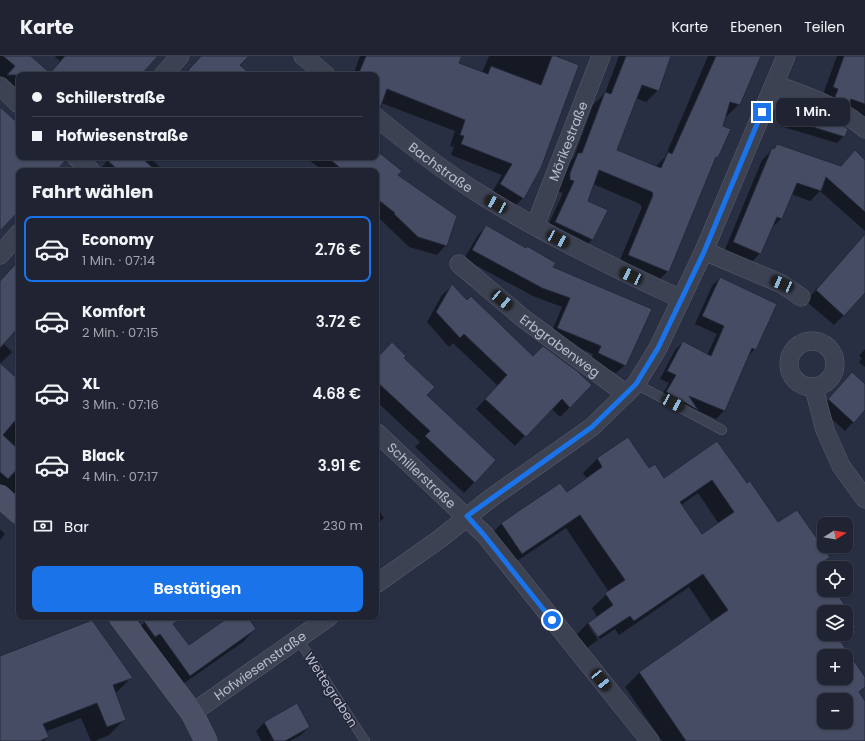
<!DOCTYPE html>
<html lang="de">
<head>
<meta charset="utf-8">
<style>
  :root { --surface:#1f2332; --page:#2c2f3e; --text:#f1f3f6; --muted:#a1a4ac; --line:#3c404d; --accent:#1a73e8 }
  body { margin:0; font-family:Poppins,sans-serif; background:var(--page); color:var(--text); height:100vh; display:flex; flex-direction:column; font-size:15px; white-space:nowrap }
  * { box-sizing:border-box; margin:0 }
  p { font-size:13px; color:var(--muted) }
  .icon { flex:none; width:22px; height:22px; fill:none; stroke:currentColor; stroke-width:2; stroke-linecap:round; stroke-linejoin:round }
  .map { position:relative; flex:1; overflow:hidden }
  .panel { position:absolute; left:16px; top:112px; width:363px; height:452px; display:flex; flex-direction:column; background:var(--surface); border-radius:8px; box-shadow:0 1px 3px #0004,0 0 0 1px var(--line) }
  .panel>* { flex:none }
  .banner { position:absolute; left:16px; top:16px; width:363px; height:88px; border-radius:8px; box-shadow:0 1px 3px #0004,0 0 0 1px var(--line); display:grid; align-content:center; height:88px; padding:0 16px; background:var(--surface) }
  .needle { width:26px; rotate:79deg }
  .buttons { position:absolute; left:817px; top:461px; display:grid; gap:8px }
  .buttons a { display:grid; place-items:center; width:36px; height:36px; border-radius:8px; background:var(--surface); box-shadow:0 1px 3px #0004,0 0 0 1px var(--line); font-size:20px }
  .end { position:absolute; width:18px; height:18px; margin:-9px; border:5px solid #1a73e8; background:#fff; box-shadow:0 0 0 2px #fff }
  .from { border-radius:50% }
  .bubble { position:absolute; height:28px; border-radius:8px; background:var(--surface); box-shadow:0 1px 3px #0004,0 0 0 1px var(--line); font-size:13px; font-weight:600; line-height:28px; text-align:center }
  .car { position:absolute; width:12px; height:24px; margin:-12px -6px; border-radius:5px; box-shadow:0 0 3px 1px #0007; background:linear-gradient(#222 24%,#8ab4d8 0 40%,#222 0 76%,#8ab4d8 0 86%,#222 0) }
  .banner b { display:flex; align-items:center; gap:14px; height:38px; font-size:15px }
  .banner b+b { border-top:1px solid var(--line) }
  .banner i { width:10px; height:10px; background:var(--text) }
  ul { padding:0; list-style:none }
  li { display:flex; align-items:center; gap:12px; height:66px; margin:0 8px 6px; padding:0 8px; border:2px solid transparent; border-radius:8px }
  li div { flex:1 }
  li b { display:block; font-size:15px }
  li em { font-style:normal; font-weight:600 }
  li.selected { border-color:var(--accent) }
  li>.icon { width:36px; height:36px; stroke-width:1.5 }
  h2 { padding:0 16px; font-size:18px; line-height:48px }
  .pay { display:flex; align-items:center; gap:10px; height:44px; padding:0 16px; font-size:15px }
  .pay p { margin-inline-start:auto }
  .action { display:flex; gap:8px; margin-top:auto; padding:8px 16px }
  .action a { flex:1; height:46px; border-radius:8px; background:var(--accent); color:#fff; font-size:16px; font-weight:600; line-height:46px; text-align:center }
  header { display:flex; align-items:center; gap:24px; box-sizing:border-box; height:56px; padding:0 20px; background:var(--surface); border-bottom:1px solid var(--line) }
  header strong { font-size:19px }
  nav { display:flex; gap:22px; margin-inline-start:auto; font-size:14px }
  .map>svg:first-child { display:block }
  .shadow { fill:#0007; fill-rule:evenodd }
  .building { fill:#464c63; stroke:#24283a; fill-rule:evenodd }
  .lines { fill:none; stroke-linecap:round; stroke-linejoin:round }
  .service-casing { stroke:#595c6d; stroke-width:10 }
  .minor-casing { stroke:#595c6d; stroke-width:19 }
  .secondary-casing { stroke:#595c6d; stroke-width:23 }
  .service { stroke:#3d4253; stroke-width:9 }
  .minor { stroke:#3d4253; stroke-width:18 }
  .secondary { stroke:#4b5066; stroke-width:22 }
  .route { stroke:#1a73e8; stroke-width:5 }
  .labels { text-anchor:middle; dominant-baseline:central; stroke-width:3; stroke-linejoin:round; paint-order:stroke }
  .street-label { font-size:13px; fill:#bbbecc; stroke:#222638 }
</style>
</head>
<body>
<header>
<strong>Karte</strong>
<nav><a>Karte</a><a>Ebenen</a><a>Teilen</a></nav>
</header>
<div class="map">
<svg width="865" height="685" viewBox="0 0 865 685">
  <rect width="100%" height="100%" fill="#292f43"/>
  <path class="shadow" d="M0 0H29L49 18 60 5 55 1 56 0H156L139 19H19V40L0 23Z
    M201 0H247L239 9 242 19H183Z
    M360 0H461L458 8 482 17 489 0H560L523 142 512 153 490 140 502 119 451 99 454 91 450 90 455 75 376 45V19H353Z
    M619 0H670L658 34 646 46 636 42 616 94 655 111 665 101 708 0H760L739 48 727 60 725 59 721 71 730 73 717 101 713 106 668 215 656 227 617 211 642 151 640 148 593 128 587 145 606 154 592 184 580 196 544 178 563 137 557 135 567 108 574 101 593 49 605 37Z
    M837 0H865V65L821 44Z
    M793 49 844 80 837 87 780 70 786 56Z
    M777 89 841 110 865 105V175L820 135 810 145 791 138 781 163 770 173 760 197 751 207 724 196 762 104Z
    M376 95 396 120 446 189 437 199 409 191 376 159V115H323L308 103 310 101H376Z
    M111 101H149L164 115H101L99 114Z
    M487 170 552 212 625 309 616 317 590 306 593 298 550 280 562 251 533 240 464 203 478 179Z
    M865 178V236L834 269 806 245Z
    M19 203V281L13 276 3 287 12 296 0 308V225Z
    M720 222 755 293 747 301 724 355 716 363 696 354 689 361 659 344 669 327 660 323 675 294 683 286 707 299 717 278 695 268 712 230Z
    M452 230 570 351 560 361 551 352 515 390 476 353 498 330 453 287 449 291 427 266 442 239Z
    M865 293V311L859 306 862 302 859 300Z
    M402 302 425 339 495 404 464 437 415 391 420 386 376 345V304Z
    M19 325V456L0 439V341Z
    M844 326 865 329V353L845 375 820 352Z
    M627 382 649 413 664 423 717 386 746 429 778 468 829 501 818 512 824 520V534H833L844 556H824V578H846V559L855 571 840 586 865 623V631L859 637 865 646V685H662L625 631 639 617 712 566 689 531 619 579 615 573 600 583 590 569H588L598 584 583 595 574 581 588 567 597 561 592 552 609 536 566 472 508 511 488 481 502 467 566 437 587 423 583 417 597 403ZM698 437 719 468 702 479 681 449ZM824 600H846V622H824ZM824 644H846V666H824Z
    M376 450 384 462 376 469Z
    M0 473 5 478 0 484Z
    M151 561H181L172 568 189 590 230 561H246L255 573 243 586 177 632 132 578Z
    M263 561H272L266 565Z
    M0 601 131 622 115 638 125 663 109 679 95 685H91L81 662 45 676 48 681 44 685H0Z
    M297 649 309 671 301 679 290 685H261L256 675 264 667Z"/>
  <path class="building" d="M3 0H31L50 17 65 0H158L141 19H7L15 10Z
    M201 0H249L240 9 251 19H184Z
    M366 0H462L459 7 488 18 491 10 541 29 552 0H556L579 9 541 112 524 143 500 128 512 108 461 88 464 80 460 79 465 64 387 33 380 52 376 51V19H358Z
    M626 0H671L659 35 642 29 617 94 661 112 668 96 672 98 716 0H761L740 49 730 46 723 70 731 73 718 102 716 101 669 216 628 199 653 139 652 136 599 114 588 145 608 154 593 184 555 166 574 125 570 124V117L578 97H582L605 36 611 38Z
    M844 0H865V48L851 43 849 49 835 41 838 33 833 31Z
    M793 48 839 67 848 73 845 81 787 63Z
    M0 51 19 68V101H66V104L56 115H19V155L0 175Z
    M777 88 841 110 855 94 865 104V156L826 121 821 135 797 127 782 163 777 161 761 198 733 186 772 92 774 93Z
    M376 94 402 115 398 119 457 160 447 190 418 181 394 158 395 157 376 142V115H344L327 101H376Z
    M104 101H141L156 115H119Z
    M486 169 526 192 527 190 556 207 553 211 652 253 626 310 598 297 601 290 557 272 570 242 542 232 472 194Z
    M865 178V237L844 260 816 234Z
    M19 204V271L0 292V225Z
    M720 221 777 248 756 294 752 292 725 355 689 340 698 354 666 336 676 319 667 315 683 285 711 300 724 270 702 260Z
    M452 228 467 244 471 240 533 300 543 290 577 315 592 329 570 352 562 343 526 381 485 343 507 319 464 278 460 282 436 256Z
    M392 286 406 300 404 302 435 331 427 339 496 404 475 427 425 380 430 375 376 325V303Z
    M0 307 19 324V360L3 379 19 394V411L8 423 0 416Z
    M852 316 865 328V354L854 367 828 343Z
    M628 381 649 412 655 408 664 422 717 385 747 427 750 425 778 466 797 454 830 501 818 510 824 519V534H834L847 552 844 554 845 556H824V578H846V557L856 571 839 583 865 621V631L859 636 865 645V685H686L639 616 728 554 703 518 634 565 630 560 598 581 588 567 613 549 605 537 625 524 580 459 522 498 501 467 560 427 567 436 602 411 597 402ZM712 424 734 456 702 478 680 446ZM824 600H846V622H824ZM824 644H846V666H824Z
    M141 561H183L173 568 189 589 229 561H248L256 573 190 620 160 578 155 581Z
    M92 564 133 622 113 629 126 664 107 671 97 647 43 668 49 681 40 685H0V600Z
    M297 647 310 671 285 685H274L264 666Z"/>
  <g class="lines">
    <g class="service-casing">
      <path id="service" d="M636 328 722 374
        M298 583 365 685"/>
    </g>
    <g class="minor-casing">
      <g id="minor">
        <path d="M303 0 326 19"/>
        <path d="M163 19 180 0"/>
        <path d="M774 28C806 40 839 50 865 73"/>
        <path d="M0 30 19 48"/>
        <path id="s1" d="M376 61C410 89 445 117 483 140 546 179 614 212 681 243"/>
        <path d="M76 101 91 115"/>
        <path id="s2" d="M535 170 601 0"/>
        <path d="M704 195 782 228 801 241"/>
        <path d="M0 199 19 177"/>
        <path id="s3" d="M459 208 524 263 626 338"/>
        <circle cx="812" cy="308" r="23"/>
        <path d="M814 332 825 374 841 410 865 443"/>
        <path id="s4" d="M376 376 485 479 650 685"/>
        <path d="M376 528 441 482 491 442 592 371 636 328 658 292 704 195 786 0"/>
        <path id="s5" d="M192 657 329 561"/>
      </g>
    </g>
    <g class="secondary-casing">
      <path id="secondary" d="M0 440 19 457
        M120 561 192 657 206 685"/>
    </g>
    <use href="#service" class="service"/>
    <use href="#minor" class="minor"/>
    <use href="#secondary" class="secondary"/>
  </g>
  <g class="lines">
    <path class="route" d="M552 564 484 479 467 460 592 371 636 328 658 292 704 196 762 56"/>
  </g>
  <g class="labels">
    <g class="street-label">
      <text stroke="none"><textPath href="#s2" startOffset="91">Mörikestraße</textPath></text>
      <text stroke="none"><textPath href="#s1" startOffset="82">Bachstraße</textPath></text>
      <text stroke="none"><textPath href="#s3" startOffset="130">Erbgrabenweg</textPath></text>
      <text stroke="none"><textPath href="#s4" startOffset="63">Schillerstraße</textPath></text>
      <text stroke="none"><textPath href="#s5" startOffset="83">Hofwiesenstraße</textPath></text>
      <text transform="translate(331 634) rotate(57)">Wettegraben</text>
    </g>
  </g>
</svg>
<div class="buttons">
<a><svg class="needle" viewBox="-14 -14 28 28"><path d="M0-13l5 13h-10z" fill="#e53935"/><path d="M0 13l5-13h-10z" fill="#a1a4ac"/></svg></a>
<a><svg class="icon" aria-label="locate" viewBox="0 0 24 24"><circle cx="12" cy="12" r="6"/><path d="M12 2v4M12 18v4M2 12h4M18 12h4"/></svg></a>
<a><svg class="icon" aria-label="layers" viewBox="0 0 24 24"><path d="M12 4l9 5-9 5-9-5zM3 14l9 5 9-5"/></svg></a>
<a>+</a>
<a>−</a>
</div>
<i class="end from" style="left:552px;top:564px"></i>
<i class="end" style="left:762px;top:56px"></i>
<div class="bubble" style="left:776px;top:42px;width:74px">1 Min.</div>
<i class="car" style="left:496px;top:148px;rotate:299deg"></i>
<i class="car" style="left:558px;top:183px;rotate:118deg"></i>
<i class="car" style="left:631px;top:220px;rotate:295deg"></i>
<i class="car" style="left:782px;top:228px;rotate:293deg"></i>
<i class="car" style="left:502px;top:244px;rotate:130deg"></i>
<i class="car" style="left:673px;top:347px;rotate:118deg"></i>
<i class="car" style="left:601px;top:624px;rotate:141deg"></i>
<div class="banner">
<b><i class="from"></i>Schillerstraße</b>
<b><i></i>Hofwiesenstraße</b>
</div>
<section class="panel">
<h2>Fahrt wählen</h2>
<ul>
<li class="selected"><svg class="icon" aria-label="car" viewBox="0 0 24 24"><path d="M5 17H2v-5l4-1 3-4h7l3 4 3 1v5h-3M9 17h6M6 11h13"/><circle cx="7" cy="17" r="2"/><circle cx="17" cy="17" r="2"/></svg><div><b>Economy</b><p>1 Min. · 07:14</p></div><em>2.76 €</em></li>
<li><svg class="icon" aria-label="car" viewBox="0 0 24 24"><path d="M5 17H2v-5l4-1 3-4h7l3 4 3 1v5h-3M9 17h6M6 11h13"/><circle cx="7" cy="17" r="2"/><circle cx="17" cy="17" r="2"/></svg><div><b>Komfort</b><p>2 Min. · 07:15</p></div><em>3.72 €</em></li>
<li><svg class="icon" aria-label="car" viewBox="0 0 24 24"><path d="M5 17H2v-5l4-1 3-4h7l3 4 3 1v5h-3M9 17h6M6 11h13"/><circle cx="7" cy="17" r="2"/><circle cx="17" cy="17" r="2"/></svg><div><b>XL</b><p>3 Min. · 07:16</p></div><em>4.68 €</em></li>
<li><svg class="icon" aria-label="car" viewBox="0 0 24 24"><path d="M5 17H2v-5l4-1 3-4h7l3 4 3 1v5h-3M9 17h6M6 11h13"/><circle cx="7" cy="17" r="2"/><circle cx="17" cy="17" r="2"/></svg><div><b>Black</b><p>4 Min. · 07:17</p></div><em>3.91 €</em></li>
</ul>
<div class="pay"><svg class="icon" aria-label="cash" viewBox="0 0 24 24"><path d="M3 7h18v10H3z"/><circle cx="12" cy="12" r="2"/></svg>Bar<p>230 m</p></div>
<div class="action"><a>Bestätigen</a></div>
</section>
</div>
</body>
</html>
